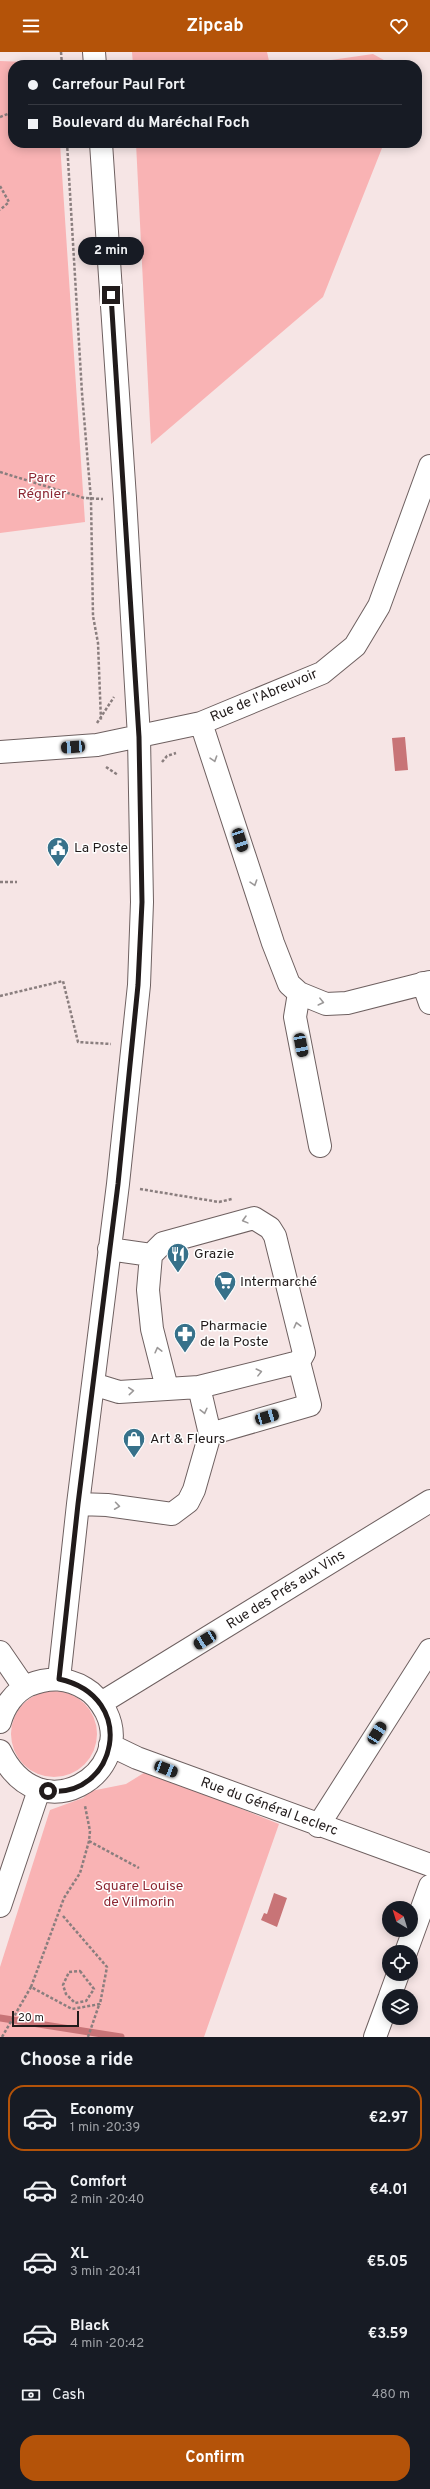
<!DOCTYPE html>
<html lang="en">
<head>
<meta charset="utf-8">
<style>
  :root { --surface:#171b24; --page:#242831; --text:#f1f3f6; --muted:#9ea1a6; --line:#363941; --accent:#b45309 }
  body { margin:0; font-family:Overpass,sans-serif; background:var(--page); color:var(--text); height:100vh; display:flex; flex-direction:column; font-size:15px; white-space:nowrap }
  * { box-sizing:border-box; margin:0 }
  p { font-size:13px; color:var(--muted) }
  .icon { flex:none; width:22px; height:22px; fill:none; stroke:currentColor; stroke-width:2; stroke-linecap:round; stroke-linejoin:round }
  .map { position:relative; height:1985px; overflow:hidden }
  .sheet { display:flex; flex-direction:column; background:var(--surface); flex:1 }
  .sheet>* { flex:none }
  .top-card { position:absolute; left:8px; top:8px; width:414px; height:88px; border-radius:16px; box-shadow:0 2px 10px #0003; display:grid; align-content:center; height:88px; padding:0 20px; background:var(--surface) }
  .needle { width:26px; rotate:322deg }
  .buttons { position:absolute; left:382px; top:1849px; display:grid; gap:8px }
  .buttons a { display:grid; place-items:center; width:36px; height:36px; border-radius:50%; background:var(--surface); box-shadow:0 2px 10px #0003; font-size:20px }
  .scale { position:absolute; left:12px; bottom:10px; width:67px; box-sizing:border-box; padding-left:4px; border:2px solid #211b1b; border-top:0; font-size:11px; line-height:14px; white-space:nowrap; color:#211b1b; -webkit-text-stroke:3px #fff; paint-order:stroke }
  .end { position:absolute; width:18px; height:18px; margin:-9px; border:5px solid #211b1b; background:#fff; box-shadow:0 0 0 2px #fff }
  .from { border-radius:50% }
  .bubble { position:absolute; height:28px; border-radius:14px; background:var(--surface); box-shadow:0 2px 10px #0003; font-size:13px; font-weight:700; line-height:28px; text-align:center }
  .car { position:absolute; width:12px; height:24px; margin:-12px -6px; border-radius:5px; box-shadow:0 0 3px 1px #0007; background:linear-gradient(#222 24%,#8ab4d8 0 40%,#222 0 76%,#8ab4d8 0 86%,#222 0) }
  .top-card b { display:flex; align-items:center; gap:14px; height:38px; font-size:15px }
  .top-card b+b { border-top:1px solid var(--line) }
  .top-card i { width:10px; height:10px; background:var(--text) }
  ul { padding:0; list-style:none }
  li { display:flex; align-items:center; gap:12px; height:66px; margin:0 8px 6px; padding:0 12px; border:2px solid transparent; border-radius:16px }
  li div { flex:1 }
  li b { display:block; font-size:15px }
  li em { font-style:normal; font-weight:700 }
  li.on { border-color:var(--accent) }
  li>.icon { width:36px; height:36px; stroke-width:1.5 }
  h2 { padding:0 20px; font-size:18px; line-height:48px }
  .pay { display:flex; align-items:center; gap:10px; height:44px; padding:0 20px; font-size:15px }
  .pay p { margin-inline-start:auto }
  .action { display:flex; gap:8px; margin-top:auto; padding:8px 20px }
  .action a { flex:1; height:46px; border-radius:16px; background:var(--accent); color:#fff; font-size:16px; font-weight:700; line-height:46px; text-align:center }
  header { display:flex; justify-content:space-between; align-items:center; height:52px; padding:0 20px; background:var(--accent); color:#fff; font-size:18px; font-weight:700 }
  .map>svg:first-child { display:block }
  .green { fill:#f9b3b4 }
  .water { fill:#c87477 }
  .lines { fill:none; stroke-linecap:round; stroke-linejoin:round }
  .stream { stroke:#c87477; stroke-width:7 }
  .minor-casing { stroke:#6e6060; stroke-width:24 }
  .path { stroke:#8a7e7e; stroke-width:2.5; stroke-dasharray:3 2; stroke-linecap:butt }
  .minor { stroke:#fff; stroke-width:22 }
  .oneway { stroke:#9b9898 }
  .route { stroke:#211b1b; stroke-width:5 }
  .labels { text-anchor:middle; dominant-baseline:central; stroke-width:3; stroke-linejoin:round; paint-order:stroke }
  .park-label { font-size:14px; fill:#8c2733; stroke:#fff }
  .street-label { font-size:14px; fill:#211b1b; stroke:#fff }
  .poi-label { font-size:14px; fill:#211b1b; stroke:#fff; text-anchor:start }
</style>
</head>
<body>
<header><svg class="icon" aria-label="menu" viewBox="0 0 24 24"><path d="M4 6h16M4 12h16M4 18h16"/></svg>Zipcab<svg class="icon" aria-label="heart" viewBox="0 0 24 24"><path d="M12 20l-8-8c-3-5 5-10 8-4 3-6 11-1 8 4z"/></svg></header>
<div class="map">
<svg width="430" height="1985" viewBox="0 0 430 1985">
  <rect width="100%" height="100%" fill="#f6e5e5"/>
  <path class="green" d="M132 0H267L269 9 277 13H133Z
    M373 2 393 13H296Z
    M0 9 54 11V13H13V91H60L85 470 0 481Z
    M136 91H384L323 245 151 392Z
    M11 1682a43 43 0 1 1 86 0a43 43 0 1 1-86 0Z
    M147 1719 279 1772 204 1985H0V1915L50 1758 83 1746 91 1739 126 1732Z"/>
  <path class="water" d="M405 685 408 718 395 719 392 686Z
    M274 1841 287 1846 277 1875 261 1868 264 1861 267 1862Z"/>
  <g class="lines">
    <path class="stream" d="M0 1966 121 1985"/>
    <g class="minor-casing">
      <path id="minor" d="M94 0 95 13
        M201 671 273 891 289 932 299 941 326 952 347 951 430 930
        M0 700 97 693 201 671 322 621 355 594 379 554 430 414
        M423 931 430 951
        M299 941 295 965 320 1094
        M109 1197 151 1203 163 1191 254 1166 270 1176 275 1184 304 1301 299 1310 310 1353 210 1382
        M151 1203 148 1238 152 1277 167 1336
        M93 1332 119 1340 199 1335 299 1310
        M78 1452 107 1453 172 1462 188 1450 194 1438 210 1382 199 1335
        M0 1600 24 1635
        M59 1627 78 1452 118 1132 139 933 142 850 139 685 125 446 101 91
        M101 1651 430 1449
        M0 1670C4 1655 14 1640 29 1633 49 1625 67 1625 86 1637 95 1642 101 1651 106 1660 136 1720 40 1783 0 1699
        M110 1693 137 1706 430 1813
        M318 1774 430 1598
        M0 1854 39 1738
        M406 1900 430 1834
        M390 1944 398 1922
        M375 1985 389 1947"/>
    </g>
    <path class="path" d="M61 0 62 13
      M0 65 13 60
      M67 91 82 341 91 448 93 564 98 591 101 669
      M0 134 9 150 0 158
      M0 420 84 446 103 447
      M97 671 114 645
      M162 710 167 704 176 701
      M106 715 118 723
      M0 830H17
      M0 944 63 929 78 990 111 992
      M140 1137 219 1150 232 1147
      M89 1789 139 1816
      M63 1864 107 1915 100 1952 72 1957 31 1935 64 1846 80 1821 89 1789 90 1779 85 1754
      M80 1919 94 1937 86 1949 75 1951 66 1942 63 1933 69 1920Z
      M2 1985 31 1935
      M88 1985 99 1953"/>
    <use href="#minor" class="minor"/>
  </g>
  <defs><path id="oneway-chevron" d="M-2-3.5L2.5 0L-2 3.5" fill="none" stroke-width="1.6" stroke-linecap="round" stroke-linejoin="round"/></defs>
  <g class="oneway">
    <use href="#oneway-chevron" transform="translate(214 707) rotate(72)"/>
    <use href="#oneway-chevron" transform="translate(254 831) rotate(72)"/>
    <use href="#oneway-chevron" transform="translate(321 950) rotate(14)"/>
    <use href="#oneway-chevron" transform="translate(245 1168) rotate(165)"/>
    <use href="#oneway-chevron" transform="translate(297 1273) rotate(-104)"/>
    <use href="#oneway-chevron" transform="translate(158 1298) rotate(-104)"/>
    <use href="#oneway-chevron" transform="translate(259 1320) rotate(-14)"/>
    <use href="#oneway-chevron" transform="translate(131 1339) rotate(-5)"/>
    <use href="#oneway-chevron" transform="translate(204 1359) rotate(76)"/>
    <use href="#oneway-chevron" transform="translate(117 1454) rotate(8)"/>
  </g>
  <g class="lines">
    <path class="route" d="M48 1739C116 1747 140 1645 59 1627L78 1452 118 1132 138 933 142 850 139 685 111 243"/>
  </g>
  <defs>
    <g id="civic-pin" transform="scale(1.15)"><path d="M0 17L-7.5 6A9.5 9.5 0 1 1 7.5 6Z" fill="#37718a" stroke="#fff"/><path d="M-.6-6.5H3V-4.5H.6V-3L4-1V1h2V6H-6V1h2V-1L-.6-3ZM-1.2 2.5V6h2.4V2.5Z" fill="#fff"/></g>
    <g id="restaurant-pin" transform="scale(1.15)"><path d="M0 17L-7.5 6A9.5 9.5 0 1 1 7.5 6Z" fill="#37718a" stroke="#fff"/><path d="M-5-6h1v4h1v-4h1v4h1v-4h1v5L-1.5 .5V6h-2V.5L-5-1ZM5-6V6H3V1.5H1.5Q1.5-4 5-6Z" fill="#fff"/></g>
    <g id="supermarket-pin" transform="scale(1.15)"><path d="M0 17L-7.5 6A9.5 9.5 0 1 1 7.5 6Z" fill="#37718a" stroke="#fff"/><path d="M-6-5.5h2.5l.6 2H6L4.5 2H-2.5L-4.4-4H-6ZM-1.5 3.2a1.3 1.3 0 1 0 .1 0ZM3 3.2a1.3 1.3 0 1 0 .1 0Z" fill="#fff"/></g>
    <g id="pharmacy-pin" transform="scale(1.15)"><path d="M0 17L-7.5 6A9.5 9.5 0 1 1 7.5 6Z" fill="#37718a" stroke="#fff"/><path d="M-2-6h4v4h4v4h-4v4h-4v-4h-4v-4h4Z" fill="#fff"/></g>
    <g id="shop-pin" transform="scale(1.15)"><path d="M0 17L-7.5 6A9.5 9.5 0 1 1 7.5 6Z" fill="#37718a" stroke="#fff"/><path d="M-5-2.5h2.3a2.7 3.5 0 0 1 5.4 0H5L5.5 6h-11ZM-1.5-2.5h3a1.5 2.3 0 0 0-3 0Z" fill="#fff"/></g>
  </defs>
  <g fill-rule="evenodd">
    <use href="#civic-pin" x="58" y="796"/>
    <use href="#restaurant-pin" x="178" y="1202"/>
    <use href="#supermarket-pin" x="225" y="1230"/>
    <use href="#pharmacy-pin" x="185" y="1282"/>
    <use href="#shop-pin" x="134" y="1387"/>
  </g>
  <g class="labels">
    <g class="park-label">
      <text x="42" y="426">Parc<tspan x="42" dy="16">Régnier</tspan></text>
      <text x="139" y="1834">Square Louise<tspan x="139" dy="16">de Vilmorin</tspan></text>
    </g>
    <g class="street-label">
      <text transform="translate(264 644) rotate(-23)">Rue de l'Abreuvoir</text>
      <text transform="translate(286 1538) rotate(-32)">Rue des Prés aux Vins</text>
      <text transform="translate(269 1755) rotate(20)">Rue du Général Leclerc</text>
    </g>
    <g class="poi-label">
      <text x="74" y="796">La Poste</text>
      <text x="194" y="1202">Grazie</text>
      <text x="240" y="1230">Intermarché</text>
      <text x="200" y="1274">Pharmacie<tspan x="200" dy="16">de la Poste</tspan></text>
      <text x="150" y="1387">Art &amp; Fleurs</text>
    </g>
  </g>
</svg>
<div class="buttons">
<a><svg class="needle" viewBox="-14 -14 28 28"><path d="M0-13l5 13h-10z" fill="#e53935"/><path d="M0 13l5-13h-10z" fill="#9ea1a6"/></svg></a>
<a><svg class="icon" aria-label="locate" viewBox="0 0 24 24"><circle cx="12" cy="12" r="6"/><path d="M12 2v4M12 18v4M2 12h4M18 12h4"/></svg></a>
<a><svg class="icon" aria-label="layers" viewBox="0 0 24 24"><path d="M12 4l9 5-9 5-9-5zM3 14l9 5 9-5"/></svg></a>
</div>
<div class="scale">20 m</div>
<i class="end from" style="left:48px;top:1739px"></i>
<i class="end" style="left:111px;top:243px"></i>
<div class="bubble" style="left:78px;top:185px;width:66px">2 min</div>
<i class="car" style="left:73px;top:695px;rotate:266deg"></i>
<i class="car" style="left:240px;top:788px;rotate:162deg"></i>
<i class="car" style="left:301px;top:993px;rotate:169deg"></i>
<i class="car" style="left:267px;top:1365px;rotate:74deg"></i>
<i class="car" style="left:205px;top:1588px;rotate:238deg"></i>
<i class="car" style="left:377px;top:1681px;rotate:32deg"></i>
<i class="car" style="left:166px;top:1717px;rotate:111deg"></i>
<div class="top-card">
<b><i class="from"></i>Carrefour Paul Fort</b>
<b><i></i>Boulevard du Maréchal Foch</b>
</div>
</div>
<section class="sheet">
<h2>Choose a ride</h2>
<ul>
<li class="on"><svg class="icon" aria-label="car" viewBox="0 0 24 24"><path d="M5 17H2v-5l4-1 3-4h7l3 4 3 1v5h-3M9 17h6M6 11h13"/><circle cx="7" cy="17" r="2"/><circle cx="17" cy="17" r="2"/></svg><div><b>Economy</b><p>1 min · 20:39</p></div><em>€2.97</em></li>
<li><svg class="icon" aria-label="car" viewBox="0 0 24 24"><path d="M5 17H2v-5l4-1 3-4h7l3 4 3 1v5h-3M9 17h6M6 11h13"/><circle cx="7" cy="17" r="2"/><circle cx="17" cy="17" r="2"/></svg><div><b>Comfort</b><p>2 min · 20:40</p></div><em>€4.01</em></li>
<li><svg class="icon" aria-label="car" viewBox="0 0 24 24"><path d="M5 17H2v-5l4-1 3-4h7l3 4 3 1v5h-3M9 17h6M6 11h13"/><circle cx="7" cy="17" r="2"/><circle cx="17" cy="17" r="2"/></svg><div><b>XL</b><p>3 min · 20:41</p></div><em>€5.05</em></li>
<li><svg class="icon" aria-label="car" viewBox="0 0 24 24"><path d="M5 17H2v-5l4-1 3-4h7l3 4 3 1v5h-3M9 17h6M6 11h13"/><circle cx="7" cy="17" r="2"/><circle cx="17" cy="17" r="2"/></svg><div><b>Black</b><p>4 min · 20:42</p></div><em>€3.59</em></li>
</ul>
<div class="pay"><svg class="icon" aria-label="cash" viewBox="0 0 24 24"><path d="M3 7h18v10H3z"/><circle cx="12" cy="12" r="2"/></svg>Cash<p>480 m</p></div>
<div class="action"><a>Confirm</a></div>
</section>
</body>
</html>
